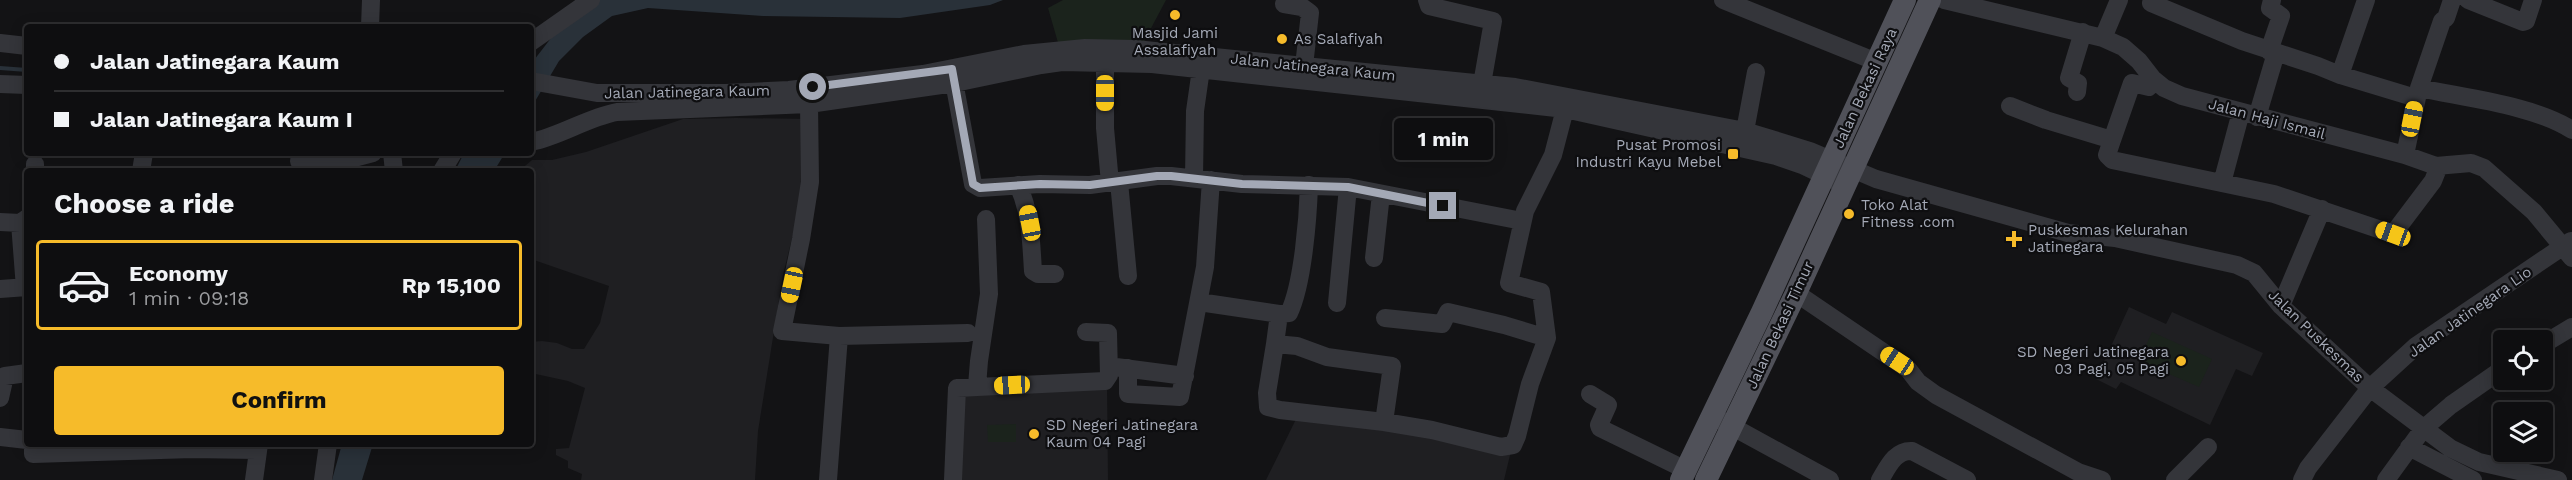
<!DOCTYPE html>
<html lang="en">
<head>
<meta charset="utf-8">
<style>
  :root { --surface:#0e0e10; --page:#1c1c1e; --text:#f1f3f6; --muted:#9b9c9f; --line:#2e2e30; --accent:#f6bb2a }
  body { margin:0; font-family:"Work Sans",sans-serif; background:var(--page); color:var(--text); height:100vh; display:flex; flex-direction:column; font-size:22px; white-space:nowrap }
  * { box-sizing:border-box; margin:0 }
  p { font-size:20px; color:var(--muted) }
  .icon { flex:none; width:33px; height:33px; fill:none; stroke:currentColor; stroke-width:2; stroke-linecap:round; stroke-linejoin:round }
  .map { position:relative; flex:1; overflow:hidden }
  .sheet { position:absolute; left:24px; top:168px; width:510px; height:279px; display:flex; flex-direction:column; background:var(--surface); border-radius:6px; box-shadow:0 3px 15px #0003,0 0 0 2px var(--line) }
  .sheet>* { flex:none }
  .banner { position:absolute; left:24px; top:24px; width:510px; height:132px; border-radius:6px; box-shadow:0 3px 15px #0003,0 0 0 2px var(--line); display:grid; align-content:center; height:132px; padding:0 30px; background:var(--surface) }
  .buttons { position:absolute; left:2493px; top:330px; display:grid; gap:12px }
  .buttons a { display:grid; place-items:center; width:60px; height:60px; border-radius:6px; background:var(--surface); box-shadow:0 3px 15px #0003,0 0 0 2px var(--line); font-size:30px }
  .end { position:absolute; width:27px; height:27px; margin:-14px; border:8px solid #a4a9b6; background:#111; box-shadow:0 0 0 3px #111 }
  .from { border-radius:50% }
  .bubble { position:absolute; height:42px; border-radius:6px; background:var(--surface); box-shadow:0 3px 15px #0003,0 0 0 2px var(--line); font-size:20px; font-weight:700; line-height:42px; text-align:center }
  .car { position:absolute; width:18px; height:36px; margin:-18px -9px; border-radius:8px; box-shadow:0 0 4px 2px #0007; background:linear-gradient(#f5c518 24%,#345 0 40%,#f5c518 0 76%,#345 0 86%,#f5c518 0) }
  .banner b { display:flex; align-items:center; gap:21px; height:57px; font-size:22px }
  .banner b+b { border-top:2px solid var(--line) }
  .banner i { width:15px; height:15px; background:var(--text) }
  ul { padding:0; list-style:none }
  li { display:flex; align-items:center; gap:18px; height:90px; margin:0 12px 9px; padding:0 18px; border:3px solid transparent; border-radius:6px }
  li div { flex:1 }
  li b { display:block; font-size:22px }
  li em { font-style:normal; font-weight:700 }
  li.selected { border-color:var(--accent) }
  li>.icon { width:54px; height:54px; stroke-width:1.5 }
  h2 { padding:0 30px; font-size:27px; line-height:72px }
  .cta { display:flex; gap:12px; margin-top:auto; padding:12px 30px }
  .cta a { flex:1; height:69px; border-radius:6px; background:var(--accent); color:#111; font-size:24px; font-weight:700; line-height:69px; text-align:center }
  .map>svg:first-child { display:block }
  .built { fill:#1f1f22 }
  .green { fill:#1b231c }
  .water { fill:#293139 }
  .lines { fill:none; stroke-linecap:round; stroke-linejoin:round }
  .stream { stroke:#293139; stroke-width:4 }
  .minor { stroke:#34353a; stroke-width:18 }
  .major { stroke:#505159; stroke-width:22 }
  .route { stroke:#a4a9b6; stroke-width:8 }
  .poi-dot { fill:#f6bb2a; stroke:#0e0e10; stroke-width:2 }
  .labels { text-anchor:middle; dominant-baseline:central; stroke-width:4.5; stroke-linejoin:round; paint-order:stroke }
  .poi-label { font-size:15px; fill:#a4a9b6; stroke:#0e0e10; text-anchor:start }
  .street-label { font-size:15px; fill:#a4a9b6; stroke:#0e0e10 }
</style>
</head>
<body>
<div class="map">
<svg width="2572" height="480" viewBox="0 0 2572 480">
  <rect width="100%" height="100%" fill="#131315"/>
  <path class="built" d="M736 118 808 119 809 169 783 275 758 431 755 480H581L582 474 568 468V461L556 455V449L569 448 585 388 568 381 531 373V342L542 341 557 343 572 349H584L600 323 609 286 531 259V171H519L532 160H552L586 152 683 119Z
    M2129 307 2166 324 2172 312 2263 353 2252 376 2236 369 2210 425 2121 382 2116 389 2096 379Z
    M1107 383 1108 480H962L961 388Z
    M1300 411 1511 451 1504 480H1266Z"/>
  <path class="green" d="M1063 0H1166L1140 49 1059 46 1048 8Z
    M2152 332 2212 359 2199 387 2139 361Z
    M1016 424V442H988L987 425Z"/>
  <path class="water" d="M594 0H1003L990 5 900 18 763 16 648 8 612 16 583 37 559 61 531 108V64L558 29Z
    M464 153H505L494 171H455Z
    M342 444H373L362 480H332Z"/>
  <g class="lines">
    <path class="stream" d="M0 68 27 70"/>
    <path class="minor" d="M1427 0 1429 6 1493 21 1482 84
      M1723 0 1877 62
      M1944 0 2103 38 2123 47 2139 61 2153 79 2164 88 2182 96 2405 155 2436 166 2471 163 2484 168 2534 212 2572 258
      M2468 0 2523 22 2526 21 2533 0
      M2151 3 2242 41 2318 66 2340 75 2416 98
      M1284 4 1302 7 1310 13 1304 66
      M370 27 371 0
      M2103 38 2119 0
      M531 42 591 0
      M0 43 27 46
      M2269 51 2281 16 2270 8 2272 0
      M1105 62V128L1110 183
      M952 71 973 184 980 188 1040 184 1090 185 1157 176H1171L1242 184 1348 187 1522 221
      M2340 75 2366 0
      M531 81 597 93H726L789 90 923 74 1024 54 1085 48 1135 49 1515 87 1745 131 1810 151 1876 179 2068 233 2115 238 2237 265 2254 273 2281 306 2370 388 2450 448 2479 462 2558 480
      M0 84 27 85
      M2419 88C2465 98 2533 105 2572 130
      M2077 92 2078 83 2069 78 2083 32
      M809 104 810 182 801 239 782 331 839 336 828 480
      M2010 106 2046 120 2112 140 2107 155 2112 160 2274 194 2393 234 2433 181 2439 166
      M2257 117 2276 53
      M1745 131 1756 72
      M2112 140 2132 83 2149 87 2153 79
      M531 142C561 136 586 118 617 112L809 104 955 83 1041 65 1062 62 1152 64 1565 109 1776 156 1802 165 1846 186
      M392 153 394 171
      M2405 155 2419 88 2442 21 2446 18 2452 0
      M299 161 354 158 373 153
      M35 164V171
      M141 171 144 153
      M442 171 453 153
      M1194 178 1195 111 1201 69
      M1119 182 1128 276
      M2222 183 2241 112
      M1018 185C1031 213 1031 241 1033 271L1038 274H1055
      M0 222 20 223
      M1374 258 1381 194
      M25 288 20 223 27 218
      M0 289 27 287
      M1796 293 1908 369 1918 382 1936 395 2078 472 2102 480
      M1199 302 1279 314 1289 313C1303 284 1308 217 1309 185
      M1337 303 1348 187
      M2281 306 2322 209
      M1279 314 1275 344 1297 346 1327 357 1392 366 1384 422 1432 430 1501 447 1513 445 1517 436 1530 384 1547 338 1541 292 1509 283 1525 211 1553 155 1565 109
      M1385 318 1442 324 1448 312 1504 325 1547 338
      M839 336 968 333
      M1275 344 1267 393 1268 407 1280 410 1384 422
      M2542 345 2572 327
      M1116 367 1185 376
      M1128 368V394L1180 397 1205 267 1211 180
      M977 386 979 361 989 294 986 219
      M1590 394 1608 405 1599 425 1600 428 1686 470
      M0 398 5 376 27 373
      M1722 421 1830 480
      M0 437 27 440
      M33 444V454L192 449 258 450
      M2409 447 2473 480
      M254 480 259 444
      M323 480 328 444
      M953 480 957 388 1105 381 1109 375 1108 333 1086 332
      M1880 480C1888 467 1895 450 1912 451L1967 480
      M2175 480 2208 447
      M2302 480 2308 468 2370 388 2416 346 2571 241
      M2386 480 2423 429 2451 405 2504 368"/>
    <path class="major" d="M1681 480 1762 312 1905 0
      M1706 480 1796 293 1930 0"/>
  </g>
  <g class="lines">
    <path class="route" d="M813 87 952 69 973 184 980 188 1040 184 1090 185 1157 176H1171L1242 184 1348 187 1443 206"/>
  </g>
  <g class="poi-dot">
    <circle cx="1175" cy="15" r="6"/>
    <circle cx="1282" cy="39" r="6"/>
    <rect x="1727" y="148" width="12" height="12" rx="3"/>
    <circle cx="1849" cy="214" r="6"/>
    <path d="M2011 230h6v6h6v6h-6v6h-6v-6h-6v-6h6z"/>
    <circle cx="2181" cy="361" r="6"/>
    <circle cx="1034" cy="434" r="6"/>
  </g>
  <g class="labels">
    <g class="poi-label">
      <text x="1175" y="33" text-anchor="middle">Masjid Jami<tspan x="1175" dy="17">Assalafiyah</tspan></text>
      <text x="1294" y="39">As Salafiyah</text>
      <text x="1721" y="145" text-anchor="end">Pusat Promosi<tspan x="1721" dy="17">Industri Kayu Mebel</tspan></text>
      <text x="1861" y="205">Toko Alat<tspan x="1861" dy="17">Fitness .com</tspan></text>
      <text x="2028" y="230">Puskesmas Kelurahan<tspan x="2028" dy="17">Jatinegara</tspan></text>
      <text x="2169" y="352" text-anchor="end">SD Negeri Jatinegara<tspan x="2169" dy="17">03 Pagi, 05 Pagi</tspan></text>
      <text x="1046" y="425">SD Negeri Jatinegara<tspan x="1046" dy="17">Kaum 04 Pagi</tspan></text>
    </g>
    <g class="street-label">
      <text transform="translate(1313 67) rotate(6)">Jalan Jatinegara Kaum</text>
      <text transform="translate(1865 88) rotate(-65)">Jalan Bekasi Raya</text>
      <text transform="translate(687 92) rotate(-1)">Jalan Jatinegara Kaum</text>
      <text transform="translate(2267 119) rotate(15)">Jalan Haji Ismail</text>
      <text transform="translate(2470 312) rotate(-35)">Jalan Jatinegara Lio</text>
      <text transform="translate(1780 325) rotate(-65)">Jalan Bekasi Timur</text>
      <text transform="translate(2316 336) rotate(44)">Jalan Puskesmas</text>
    </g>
  </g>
</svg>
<div class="buttons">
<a><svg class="icon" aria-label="locate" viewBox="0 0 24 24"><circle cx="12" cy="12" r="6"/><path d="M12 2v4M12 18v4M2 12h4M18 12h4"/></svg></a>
<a><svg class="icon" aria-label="layers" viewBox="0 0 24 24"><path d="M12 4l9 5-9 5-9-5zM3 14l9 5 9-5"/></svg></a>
</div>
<i class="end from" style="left:813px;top:87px"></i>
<i class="end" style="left:1443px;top:206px"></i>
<div class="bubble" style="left:1394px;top:118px;width:99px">1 min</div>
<i class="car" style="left:1105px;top:93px;rotate:180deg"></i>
<i class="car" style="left:2412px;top:119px;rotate:11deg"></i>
<i class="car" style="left:1030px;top:223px;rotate:349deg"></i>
<i class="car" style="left:2393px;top:234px;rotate:290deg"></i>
<i class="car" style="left:792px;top:285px;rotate:192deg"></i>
<i class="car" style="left:1897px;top:361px;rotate:303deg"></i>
<i class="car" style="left:1012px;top:385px;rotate:267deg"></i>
<div class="banner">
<b><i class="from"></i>Jalan Jatinegara Kaum</b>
<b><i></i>Jalan Jatinegara Kaum I</b>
</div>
<section class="sheet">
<h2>Choose a ride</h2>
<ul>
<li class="selected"><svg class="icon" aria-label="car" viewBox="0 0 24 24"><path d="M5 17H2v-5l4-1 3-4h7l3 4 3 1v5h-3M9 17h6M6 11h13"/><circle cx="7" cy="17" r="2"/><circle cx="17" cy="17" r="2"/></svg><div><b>Economy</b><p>1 min · 09:18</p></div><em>Rp 15,100</em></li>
</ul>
<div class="cta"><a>Confirm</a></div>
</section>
</div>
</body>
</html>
